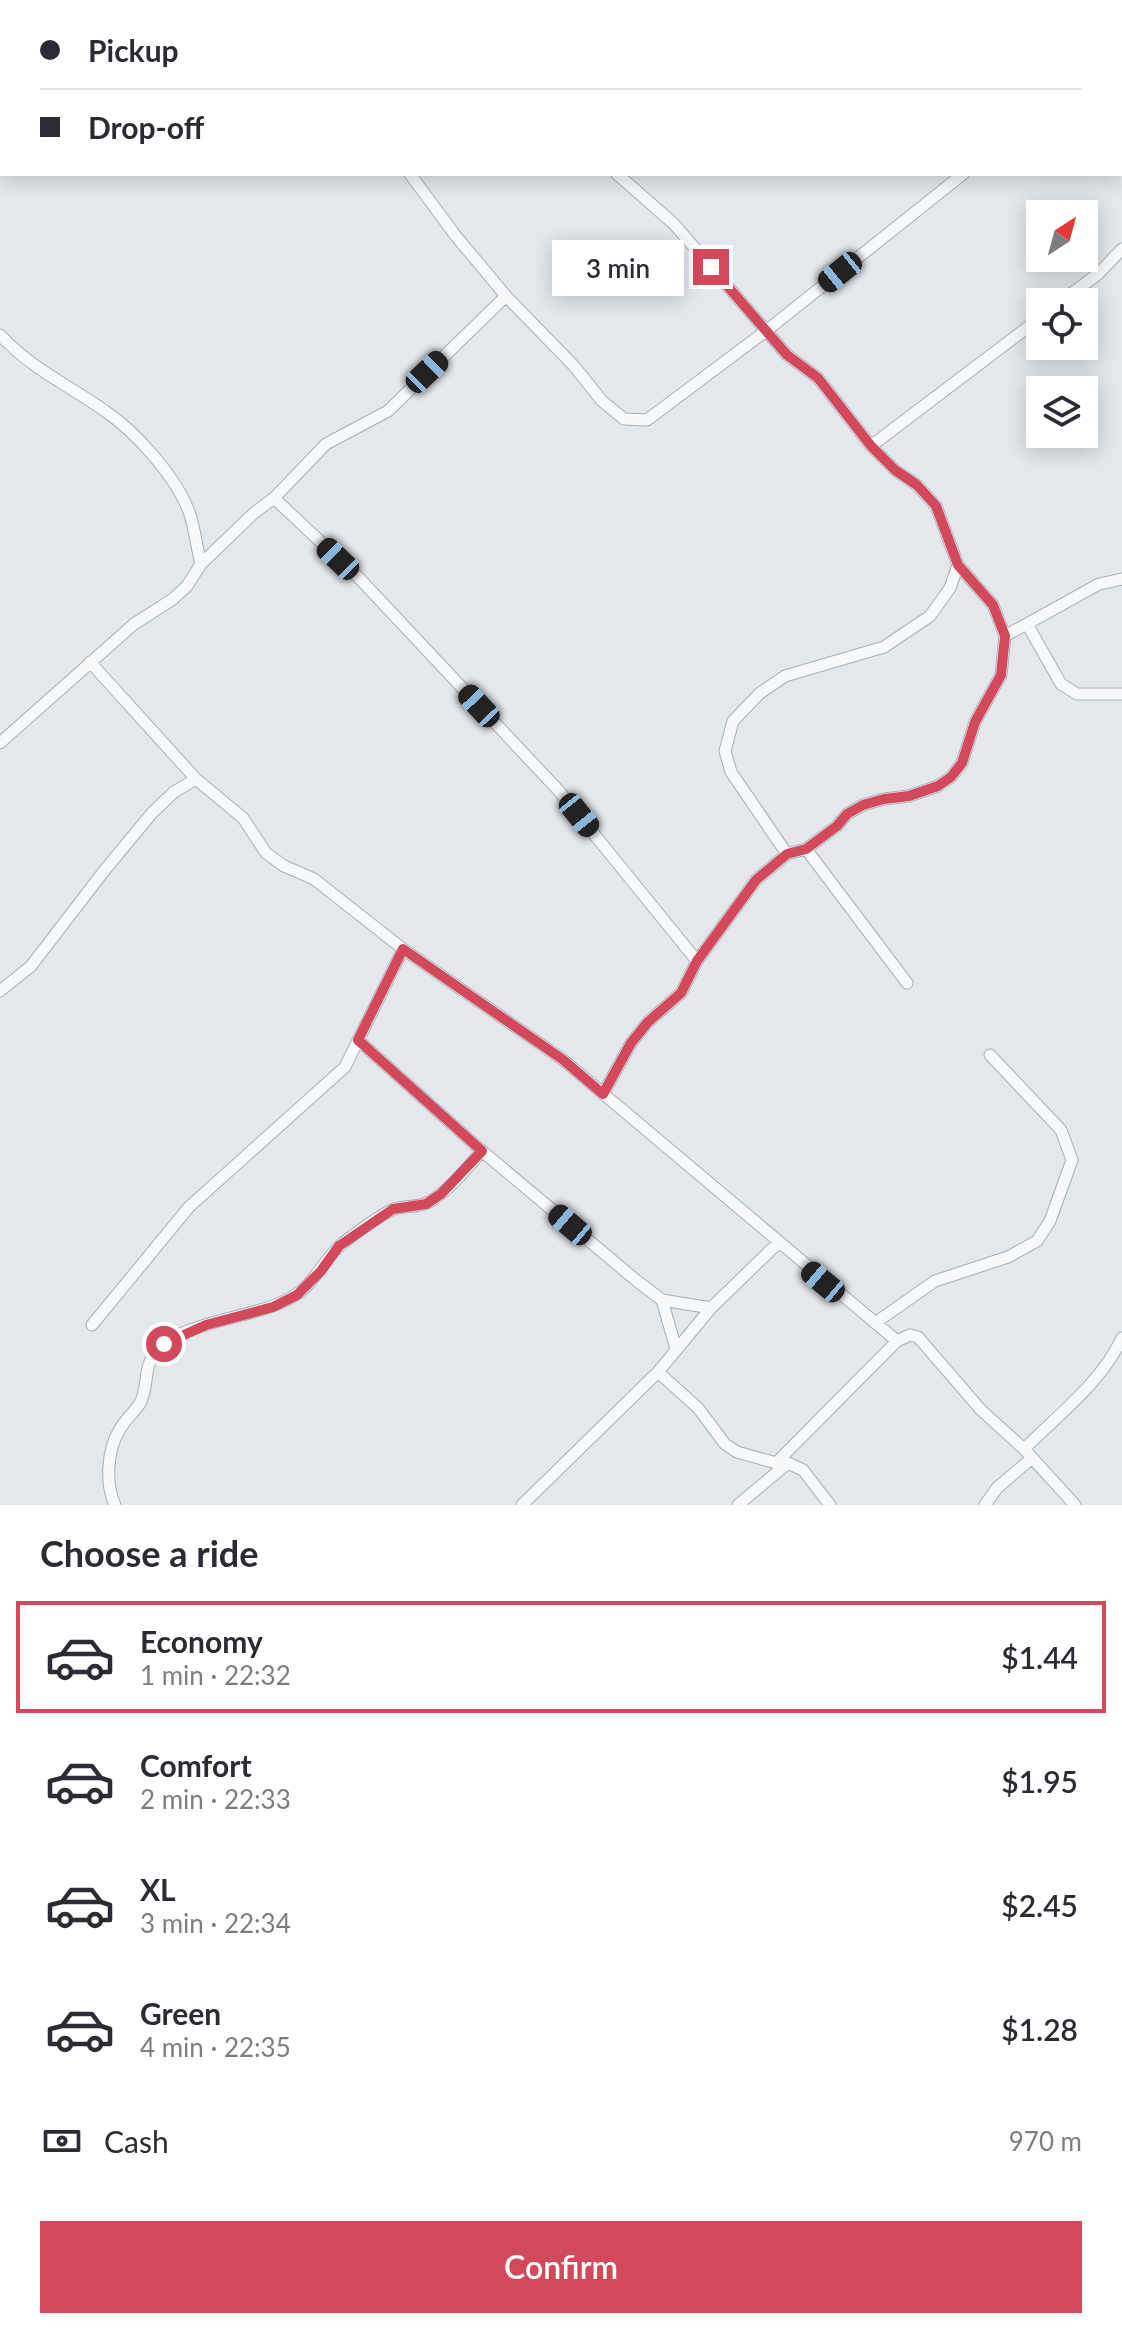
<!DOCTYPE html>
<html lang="en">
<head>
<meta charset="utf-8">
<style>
  :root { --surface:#fff; --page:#f7f7f7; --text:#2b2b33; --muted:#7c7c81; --line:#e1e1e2; --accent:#d1495b }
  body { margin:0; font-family:Lato,sans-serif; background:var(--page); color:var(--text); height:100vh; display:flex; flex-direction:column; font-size:30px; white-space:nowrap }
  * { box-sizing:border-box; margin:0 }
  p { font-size:26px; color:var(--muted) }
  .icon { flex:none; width:44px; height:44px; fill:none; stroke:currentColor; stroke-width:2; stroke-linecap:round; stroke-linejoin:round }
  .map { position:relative; height:1505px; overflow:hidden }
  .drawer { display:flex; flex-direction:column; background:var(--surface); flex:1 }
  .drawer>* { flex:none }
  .banner { position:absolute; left:0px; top:0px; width:1122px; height:176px; box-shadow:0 4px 20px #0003; display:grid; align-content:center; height:176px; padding:0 40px; background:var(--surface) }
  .needle { width:52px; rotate:36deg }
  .tools { position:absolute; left:1026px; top:200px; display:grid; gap:16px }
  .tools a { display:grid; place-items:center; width:72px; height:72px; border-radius:0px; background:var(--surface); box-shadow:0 4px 20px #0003; font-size:40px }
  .end { position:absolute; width:36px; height:36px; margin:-18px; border:10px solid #d1495b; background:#fff; box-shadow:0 0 0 4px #fff }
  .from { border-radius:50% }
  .bubble { position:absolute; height:56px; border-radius:0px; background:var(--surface); box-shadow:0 4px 20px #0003; font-size:26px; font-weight:600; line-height:56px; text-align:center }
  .car { position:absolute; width:24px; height:48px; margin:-24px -12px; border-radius:10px; box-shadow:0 0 6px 2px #0007; background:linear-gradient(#222 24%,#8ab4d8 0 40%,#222 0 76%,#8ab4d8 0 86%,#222 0) }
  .banner b { display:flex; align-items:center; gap:28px; height:76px; font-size:30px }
  .banner b+b { border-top:2px solid var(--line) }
  .banner i { width:20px; height:20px; background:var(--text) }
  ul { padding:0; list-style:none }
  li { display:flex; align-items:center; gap:24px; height:112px; margin:0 16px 12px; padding:0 24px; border:4px solid transparent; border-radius:0px }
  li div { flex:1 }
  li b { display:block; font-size:30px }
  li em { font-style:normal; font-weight:600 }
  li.selected { border-color:var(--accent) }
  li>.icon { width:72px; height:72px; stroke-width:1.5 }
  h2 { padding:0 40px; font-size:36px; line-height:96px }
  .pay { display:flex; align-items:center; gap:20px; height:88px; padding:0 40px; font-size:30px }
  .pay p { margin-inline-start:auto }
  .cta { display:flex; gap:16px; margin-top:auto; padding:16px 40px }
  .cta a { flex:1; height:92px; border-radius:0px; background:var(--accent); color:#fff; font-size:32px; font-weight:600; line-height:92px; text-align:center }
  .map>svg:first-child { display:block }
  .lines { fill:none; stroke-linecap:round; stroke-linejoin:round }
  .street-casing { stroke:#a9aeb7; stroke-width:13 }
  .street { stroke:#f7f8fa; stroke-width:11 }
  .route { stroke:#d1495b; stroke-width:10 }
</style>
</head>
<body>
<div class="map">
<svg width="1122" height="1505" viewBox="0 0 1122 1505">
  <rect width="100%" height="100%" fill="#e4e7ec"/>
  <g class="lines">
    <g class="street-casing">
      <path id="street" d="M174 0 175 2
        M1034 0 1041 2
        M212 2 213 0
        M533 2 534 0
        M1120 27H1122
        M0 162 2 160
        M410 174 455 235 506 296 574 366 602 401 624 419 647 420 766 331 963 174
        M1060 302 1098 274 1122 249
        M0 335C33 370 67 384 105 411 136 432 174 475 188 509 195 526 196 546 201 564
        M871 446 1040 318
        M274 498 360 579 559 791 697 961
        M1027 624 1061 684 1077 694H1122
        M1005 636 1099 584 1122 579
        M90 662 196 779 243 818 266 853 284 866 314 879 403 949 562 1059 897 1341
        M0 743 134 624 173 599 187 586 201 564 254 513 274 498 326 444 388 411 506 296
        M806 849 907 983
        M787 854 731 772 725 751 733 721 760 693 785 676 884 647 930 616 950 588 958 565
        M0 991 31 966 104 871 152 813 174 792 196 779
        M358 1040 482 1151 637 1281 662 1300 711 1308
        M603 1094 631 1043 648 1022 681 993 697 961 756 880 787 854 806 849 837 826 847 814 863 805 884 799 909 796 938 786 951 777 962 763 975 722 1001 675 1005 636 993 605 958 565 936 506 917 485 895 470 871 446 818 378 787 355 674 224 617 174
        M662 1300 676 1349
        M875 1323 935 1281 1008 1257 1037 1241 1050 1221 1072 1160 1061 1130 990 1055
        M92 1325 189 1207 345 1067 403 949
        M658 1372 698 1408 725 1444 737 1452 776 1463H788L803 1470 830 1505
        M1024 1449C1059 1414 1100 1384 1122 1338
        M776 1463 897 1341 910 1335 918 1337 981 1410 1024 1449 1075 1505
        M115 1505C105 1483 107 1450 120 1429 125 1420 133 1413 139 1405 149 1389 143 1369 154 1354 179 1320 257 1319 294 1296 315 1284 324 1258 343 1243 356 1233 379 1215 394 1209 405 1205 418 1208 429 1202 450 1190 466 1169 482 1151
        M522 1505 658 1372 711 1308 778 1243
        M738 1505 788 1463
        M985 1505 997 1488 1032 1458"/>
    </g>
    <use href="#street" class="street"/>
  </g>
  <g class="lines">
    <path class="route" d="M164 1344 206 1325 273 1307 297 1295 321 1271 339 1246 393 1209 426 1204 441 1194 482 1151 358 1040 403 949 562 1059 603 1094 631 1043 648 1022 681 993 697 961 756 880 787 854 806 849 837 826 847 814 863 805 884 799 909 796 938 786 951 777 962 763 975 722 1001 675 1005 636 993 605 958 565 936 506 917 485 895 470 871 446 818 378 787 355 711 267"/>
  </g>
</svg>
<div class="tools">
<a><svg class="needle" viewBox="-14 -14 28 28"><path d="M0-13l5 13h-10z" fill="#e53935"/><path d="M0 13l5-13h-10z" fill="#7c7c81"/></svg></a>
<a><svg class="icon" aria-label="locate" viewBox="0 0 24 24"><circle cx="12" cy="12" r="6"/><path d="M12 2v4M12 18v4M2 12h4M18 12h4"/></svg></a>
<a><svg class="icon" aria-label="layers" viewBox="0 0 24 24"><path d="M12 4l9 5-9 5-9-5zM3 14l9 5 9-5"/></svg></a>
</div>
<i class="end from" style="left:164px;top:1344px"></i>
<i class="end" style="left:711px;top:267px"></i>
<div class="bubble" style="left:552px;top:240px;width:132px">3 min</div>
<i class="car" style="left:840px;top:272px;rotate:231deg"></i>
<i class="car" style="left:427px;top:372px;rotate:46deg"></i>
<i class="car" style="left:338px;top:559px;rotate:314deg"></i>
<i class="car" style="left:479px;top:706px;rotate:317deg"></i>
<i class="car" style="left:579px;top:815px;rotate:141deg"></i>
<i class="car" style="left:570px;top:1225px;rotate:310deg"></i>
<i class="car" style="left:823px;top:1282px;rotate:310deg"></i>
<div class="banner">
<b><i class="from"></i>Pickup</b>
<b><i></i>Drop-off</b>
</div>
</div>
<section class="drawer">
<h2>Choose a ride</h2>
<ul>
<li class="selected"><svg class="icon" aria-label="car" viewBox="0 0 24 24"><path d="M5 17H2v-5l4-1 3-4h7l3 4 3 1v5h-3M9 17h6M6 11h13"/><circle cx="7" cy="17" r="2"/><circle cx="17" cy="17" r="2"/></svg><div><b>Economy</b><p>1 min · 22:32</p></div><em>$1.44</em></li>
<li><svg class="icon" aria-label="car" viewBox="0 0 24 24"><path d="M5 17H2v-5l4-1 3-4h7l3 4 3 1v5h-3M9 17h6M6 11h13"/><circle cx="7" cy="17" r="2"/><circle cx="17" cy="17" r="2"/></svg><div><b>Comfort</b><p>2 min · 22:33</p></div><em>$1.95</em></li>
<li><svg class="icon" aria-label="car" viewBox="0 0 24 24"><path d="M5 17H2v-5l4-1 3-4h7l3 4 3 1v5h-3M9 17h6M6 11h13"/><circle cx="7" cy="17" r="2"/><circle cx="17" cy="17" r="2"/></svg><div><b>XL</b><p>3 min · 22:34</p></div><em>$2.45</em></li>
<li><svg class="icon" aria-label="car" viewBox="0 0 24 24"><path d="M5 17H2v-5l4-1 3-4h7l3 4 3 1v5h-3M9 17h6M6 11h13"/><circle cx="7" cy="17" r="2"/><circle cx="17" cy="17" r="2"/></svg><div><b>Green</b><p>4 min · 22:35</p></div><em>$1.28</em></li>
</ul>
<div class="pay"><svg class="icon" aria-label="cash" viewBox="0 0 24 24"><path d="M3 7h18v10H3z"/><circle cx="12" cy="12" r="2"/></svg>Cash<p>970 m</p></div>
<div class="cta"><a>Confirm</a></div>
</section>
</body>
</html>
